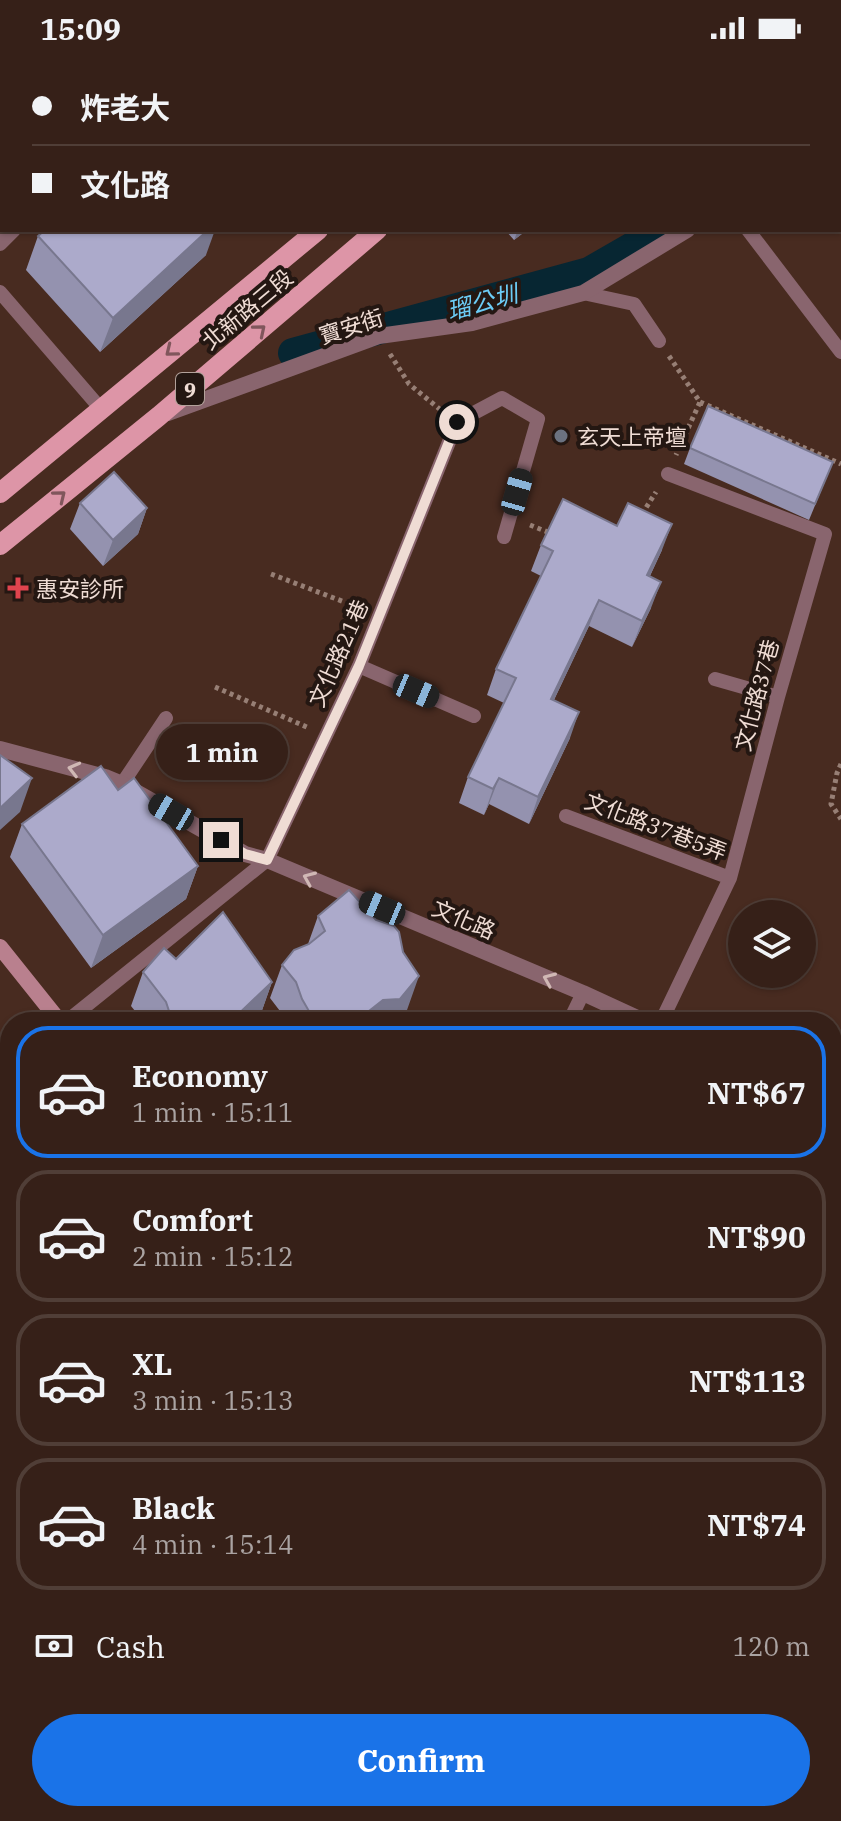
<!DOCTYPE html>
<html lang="en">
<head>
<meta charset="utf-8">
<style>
  :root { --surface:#362018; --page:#412d25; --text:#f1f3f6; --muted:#aaa3a2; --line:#503e37; --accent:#1a73e8 }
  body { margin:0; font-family:"IBM Plex Serif","Noto Sans TC",serif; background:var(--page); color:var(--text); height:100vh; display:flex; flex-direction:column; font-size:30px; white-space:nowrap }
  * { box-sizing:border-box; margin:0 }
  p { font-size:26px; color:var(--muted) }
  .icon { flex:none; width:44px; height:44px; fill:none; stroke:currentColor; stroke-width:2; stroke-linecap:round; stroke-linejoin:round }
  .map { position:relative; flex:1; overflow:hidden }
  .panel { position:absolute; left:0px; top:956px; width:842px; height:810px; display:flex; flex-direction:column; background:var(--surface); border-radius:32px 32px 0 0; box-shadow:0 2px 6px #0004,0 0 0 2px var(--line) }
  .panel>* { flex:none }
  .top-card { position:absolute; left:0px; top:0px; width:842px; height:176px; box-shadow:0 2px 6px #0004,0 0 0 2px var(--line); display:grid; align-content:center; height:176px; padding:0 32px; background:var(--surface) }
  .buttons { position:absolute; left:728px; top:844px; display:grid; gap:16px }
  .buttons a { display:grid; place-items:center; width:88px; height:88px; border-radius:50%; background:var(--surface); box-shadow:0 2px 6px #0004,0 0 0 2px var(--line); font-size:40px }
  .end { position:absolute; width:36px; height:36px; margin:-18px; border:10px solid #efdcd4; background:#111; box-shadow:0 0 0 4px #111 }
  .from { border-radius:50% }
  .bubble { position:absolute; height:56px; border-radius:28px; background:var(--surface); box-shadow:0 2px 6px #0004,0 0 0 2px var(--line); font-size:26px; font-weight:700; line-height:56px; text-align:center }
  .car { position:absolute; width:24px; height:48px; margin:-24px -12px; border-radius:10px; box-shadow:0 0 6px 2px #0007; background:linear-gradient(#222 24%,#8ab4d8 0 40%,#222 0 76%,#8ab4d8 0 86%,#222 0) }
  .top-card b { display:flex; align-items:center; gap:28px; height:76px; font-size:30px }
  .top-card b+b { border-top:2px solid var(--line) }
  .top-card i { width:20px; height:20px; background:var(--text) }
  ul { padding:14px 0 0; list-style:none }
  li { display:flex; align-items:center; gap:24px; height:132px; margin:0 16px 12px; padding:0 16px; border:4px solid var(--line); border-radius:32px }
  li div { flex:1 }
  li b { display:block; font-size:30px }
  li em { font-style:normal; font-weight:700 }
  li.current { border-color:var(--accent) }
  li>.icon { width:72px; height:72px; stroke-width:1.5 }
  .pay { display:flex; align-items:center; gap:20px; height:88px; padding:0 32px; font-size:30px }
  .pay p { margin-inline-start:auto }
  .primary-button { display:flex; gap:16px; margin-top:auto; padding:16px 32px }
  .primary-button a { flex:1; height:92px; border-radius:48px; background:var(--accent); color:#fff; font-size:32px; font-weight:700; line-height:92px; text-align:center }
  .status { display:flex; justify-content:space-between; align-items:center; height:56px; padding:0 40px; background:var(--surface); direction:ltr }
  .status svg { height:22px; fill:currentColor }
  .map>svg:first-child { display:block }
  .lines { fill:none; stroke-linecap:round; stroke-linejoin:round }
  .canal { stroke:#072632; stroke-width:30 }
  .path { stroke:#977f75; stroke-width:5; stroke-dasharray:4 4; stroke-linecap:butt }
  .lane { stroke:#89656e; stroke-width:14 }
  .street { stroke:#89656e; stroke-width:16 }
  .secondary { stroke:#b9808e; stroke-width:16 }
  .primary { stroke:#dd95a7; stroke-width:20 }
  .wall { fill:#9492af }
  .shaded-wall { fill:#78778e }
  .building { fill:#acaacb; stroke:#78778e; stroke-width:2 }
  .oneway { stroke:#80565c }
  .oneway2 { stroke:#d0b8b5 }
  .route { stroke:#efdcd4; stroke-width:10 }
  .worship-dot { fill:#6b7280; stroke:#241712; stroke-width:3 }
  .health-dot { fill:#e0444e; stroke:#241712; stroke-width:3 }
  .labels { text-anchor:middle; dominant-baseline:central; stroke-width:8; stroke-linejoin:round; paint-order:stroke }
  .shield { fill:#241712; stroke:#b2a19a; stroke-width:2 }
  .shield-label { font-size:20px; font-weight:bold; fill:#efdcd4 }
  .street-label { font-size:22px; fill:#efdcd4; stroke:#241712 }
  .poi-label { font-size:22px; fill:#efdcd4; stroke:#241712; text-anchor:start }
  .water-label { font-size:24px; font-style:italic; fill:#6cccf6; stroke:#241712 }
</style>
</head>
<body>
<div class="status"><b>15:09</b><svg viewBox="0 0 49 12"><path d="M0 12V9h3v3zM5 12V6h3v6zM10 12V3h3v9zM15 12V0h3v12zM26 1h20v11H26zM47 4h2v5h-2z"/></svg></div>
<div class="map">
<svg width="841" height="1765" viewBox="0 0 841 1765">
  <rect width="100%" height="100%" fill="#482b20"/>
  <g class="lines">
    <path class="canal" d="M840 25 841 24
      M293 297 589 216 662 174"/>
    <path class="path" d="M390 298 409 328 442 355
      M669 300 700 346 676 399
      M700 346 841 408
      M642 458 656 436
      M530 469 550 477
      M271 518 360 552
      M215 631 309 672
      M841 708 837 717 831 748 841 763"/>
    <path class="lane" d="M137 2V0
      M241 2 243 0
      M748 174 841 296
      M0 188 14 174
      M0 236 101 353
      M583 237 634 248 659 285
      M359 610 474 660
      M715 623 778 641
      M122 728 166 662
      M566 760 730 822
      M66 966 267 804 359 610 457 366 502 342 538 363 504 481
      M569 966 583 937
      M661 966 730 822 778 641 825 478 668 418
      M0 1079 10 1061
      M0 1367 10 1373
      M832 1454 841 1434
      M696 1765 700 1756"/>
    <path class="street" d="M412 0 414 2
      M22 2 23 0
      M0 28 2 26
      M840 53 841 52
      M168 357 379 280 472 267 583 237 687 174
      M0 693 105 721 122 728 245 798 267 804 583 937 646 966"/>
    <path class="secondary" d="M0 891 60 966
      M832 1070 841 1061
      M832 1151 841 1142
      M558 1756 571 1765
      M234 1765 240 1756
      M316 1765 321 1756"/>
    <path class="primary" d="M524 2 527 0
      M582 2 584 0
      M0 437 318 174
      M0 489 159 360 377 174"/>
  </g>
  <path class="wall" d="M752 0H781L778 2H753Z
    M505 174H527L514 184Z
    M38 180 206 199 100 296 26 214Z
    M690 392 833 406 809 464 684 408Z
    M80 447 147 452 138 478 103 510 70 473Z
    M541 489 662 494 650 520 651 552 632 591 589 570 554 644 570 682 529 768 489 748 484 759 459 747 468 721 504 647 487 639 496 613 541 520 531 515Z
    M118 734 198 810 186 843 91 912 10 801 22 768Z
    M318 860 407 954 397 966H286L283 959 270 942 282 909 308 888Z
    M176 903 272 926 260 960 253 966H144L131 950 143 916Z
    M0 1188 10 1192V1329L0 1325Z
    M0 1387 10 1392V1528L0 1524Z
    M800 1756 841 1765H713L798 1762Z"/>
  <path class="shaded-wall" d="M768 0H781L778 2H768Z
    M208 174H215L206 199 100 296 113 262Z
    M518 174H527L514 184Z
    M147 452 138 478 103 510 113 484Z
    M672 468 662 494 638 545 647 519Z
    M661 526 651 552 632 591 642 565Z
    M599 544 589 570 542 669 551 643Z
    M579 656 570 682 529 768 538 741Z
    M32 722 20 756 0 774V752Z
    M499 722 489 748 484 759 493 733Z
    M198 810 186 843 91 912 103 879Z
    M419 920 407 954 397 966H355L383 944Z
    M272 926 260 960 253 966H230Z
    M841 1298V1316L832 1324V1306Z
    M138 1756H144L138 1765H133Z"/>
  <path class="building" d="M622 0H742L740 2H619Z
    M45 174H208L113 262 38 180Z
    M708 350 833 406 815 448 690 392Z
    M114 416 147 452 113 484 80 447Z
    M563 443 617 470 628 447 672 468 647 519 661 526 642 565 599 544 551 643 579 656 538 741 499 722 493 733 468 721 516 622 496 613 553 495 541 489Z
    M0 699 32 722 0 752Z
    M101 710 118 734 134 722 198 810 103 879 22 768Z
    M349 834 376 864 394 870 399 876 403 896 419 920 400 943 383 944 355 966H327L321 960 310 957 302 943 296 926 282 909 294 894 309 888 325 875 318 860Z
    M223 856 272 926 230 966H179L171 961 166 946 143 916 164 892 176 903Z
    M0 1188 10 1192V1290L0 1286Z
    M841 1195V1298L832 1306V1204Z
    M0 1387 10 1392V1488L0 1484Z
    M841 1487V1611L832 1632V1507Z
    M10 1589V1756H138L133 1765H0V1605Z
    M841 1665V1765H811L799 1758 800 1756H832V1685Z
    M718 1756H787L804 1765H713Z
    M455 1757 468 1765H450Z"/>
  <defs><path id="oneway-chevron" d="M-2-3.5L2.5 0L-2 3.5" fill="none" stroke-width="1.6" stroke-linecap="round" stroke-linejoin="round" transform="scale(2)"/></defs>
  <g class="oneway">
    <use href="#oneway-chevron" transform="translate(260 274) rotate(-40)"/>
    <use href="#oneway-chevron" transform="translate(171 295) rotate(141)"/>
    <use href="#oneway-chevron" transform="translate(60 440) rotate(-39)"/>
  </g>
  <g class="oneway2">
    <use href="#oneway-chevron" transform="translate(74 713) rotate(-166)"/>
    <use href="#oneway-chevron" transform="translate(309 822) rotate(-157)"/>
    <use href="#oneway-chevron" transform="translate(549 923) rotate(-157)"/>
  </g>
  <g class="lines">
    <path class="route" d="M221 784 245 798 267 804 359 610 457 366"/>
  </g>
  <circle class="worship-dot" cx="561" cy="380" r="8"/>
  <path class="health-dot" d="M14 520h8v8h8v8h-8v8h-8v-8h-8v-8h8z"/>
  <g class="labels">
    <rect class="shield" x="176" y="317" width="28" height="32" rx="6"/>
    <g class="shield-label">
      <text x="190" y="333">9</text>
    </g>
    <g class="street-label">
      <text transform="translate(247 253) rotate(-40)">北新路三段</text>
      <text transform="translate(351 270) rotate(-18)">寶安街</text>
      <text transform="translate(338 597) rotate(-66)">文化路21巷</text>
      <text transform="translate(756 639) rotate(-75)">文化路37巷</text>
      <text transform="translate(656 770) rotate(21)">文化路37巷5弄</text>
      <text transform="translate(464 863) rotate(23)">文化路</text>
    </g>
    <g class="poi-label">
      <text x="577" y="380">玄天上帝壇</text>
      <text x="36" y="532">惠安診所</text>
    </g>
    <g class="water-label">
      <text transform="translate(482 246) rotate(-15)">瑠公圳</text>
    </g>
  </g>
</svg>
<div class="buttons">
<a><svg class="icon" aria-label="layers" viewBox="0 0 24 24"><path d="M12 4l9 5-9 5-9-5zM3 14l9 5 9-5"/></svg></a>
</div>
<i class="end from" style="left:457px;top:366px"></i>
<i class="end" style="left:221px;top:784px"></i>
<div class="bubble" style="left:156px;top:668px;width:132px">1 min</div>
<i class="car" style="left:517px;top:436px;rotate:16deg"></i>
<i class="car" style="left:416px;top:635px;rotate:113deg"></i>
<i class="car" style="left:171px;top:756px;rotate:300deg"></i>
<i class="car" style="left:382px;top:852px;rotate:293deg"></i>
<div class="top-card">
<b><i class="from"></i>炸老大</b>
<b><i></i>文化路</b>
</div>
<section class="panel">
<ul>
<li class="current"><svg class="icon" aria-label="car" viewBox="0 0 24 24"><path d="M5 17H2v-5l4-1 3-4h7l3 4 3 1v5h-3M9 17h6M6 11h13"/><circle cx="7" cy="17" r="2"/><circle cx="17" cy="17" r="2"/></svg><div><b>Economy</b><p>1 min · 15:11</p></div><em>NT$67</em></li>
<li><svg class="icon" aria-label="car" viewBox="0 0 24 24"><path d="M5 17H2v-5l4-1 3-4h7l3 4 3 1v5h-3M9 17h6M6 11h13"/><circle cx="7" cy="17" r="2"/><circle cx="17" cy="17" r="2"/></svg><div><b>Comfort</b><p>2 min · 15:12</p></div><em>NT$90</em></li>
<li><svg class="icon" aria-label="car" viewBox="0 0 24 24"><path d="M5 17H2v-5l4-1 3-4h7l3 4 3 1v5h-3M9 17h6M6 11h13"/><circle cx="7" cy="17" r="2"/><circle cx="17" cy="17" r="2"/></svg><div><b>XL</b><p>3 min · 15:13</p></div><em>NT$113</em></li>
<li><svg class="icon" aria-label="car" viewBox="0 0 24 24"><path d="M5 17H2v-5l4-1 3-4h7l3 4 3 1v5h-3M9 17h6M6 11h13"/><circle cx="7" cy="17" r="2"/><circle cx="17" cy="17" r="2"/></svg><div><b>Black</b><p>4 min · 15:14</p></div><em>NT$74</em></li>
</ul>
<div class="pay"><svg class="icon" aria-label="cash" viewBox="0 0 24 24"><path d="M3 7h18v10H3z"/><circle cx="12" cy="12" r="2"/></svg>Cash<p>120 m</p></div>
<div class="primary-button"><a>Confirm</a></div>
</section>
</div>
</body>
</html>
